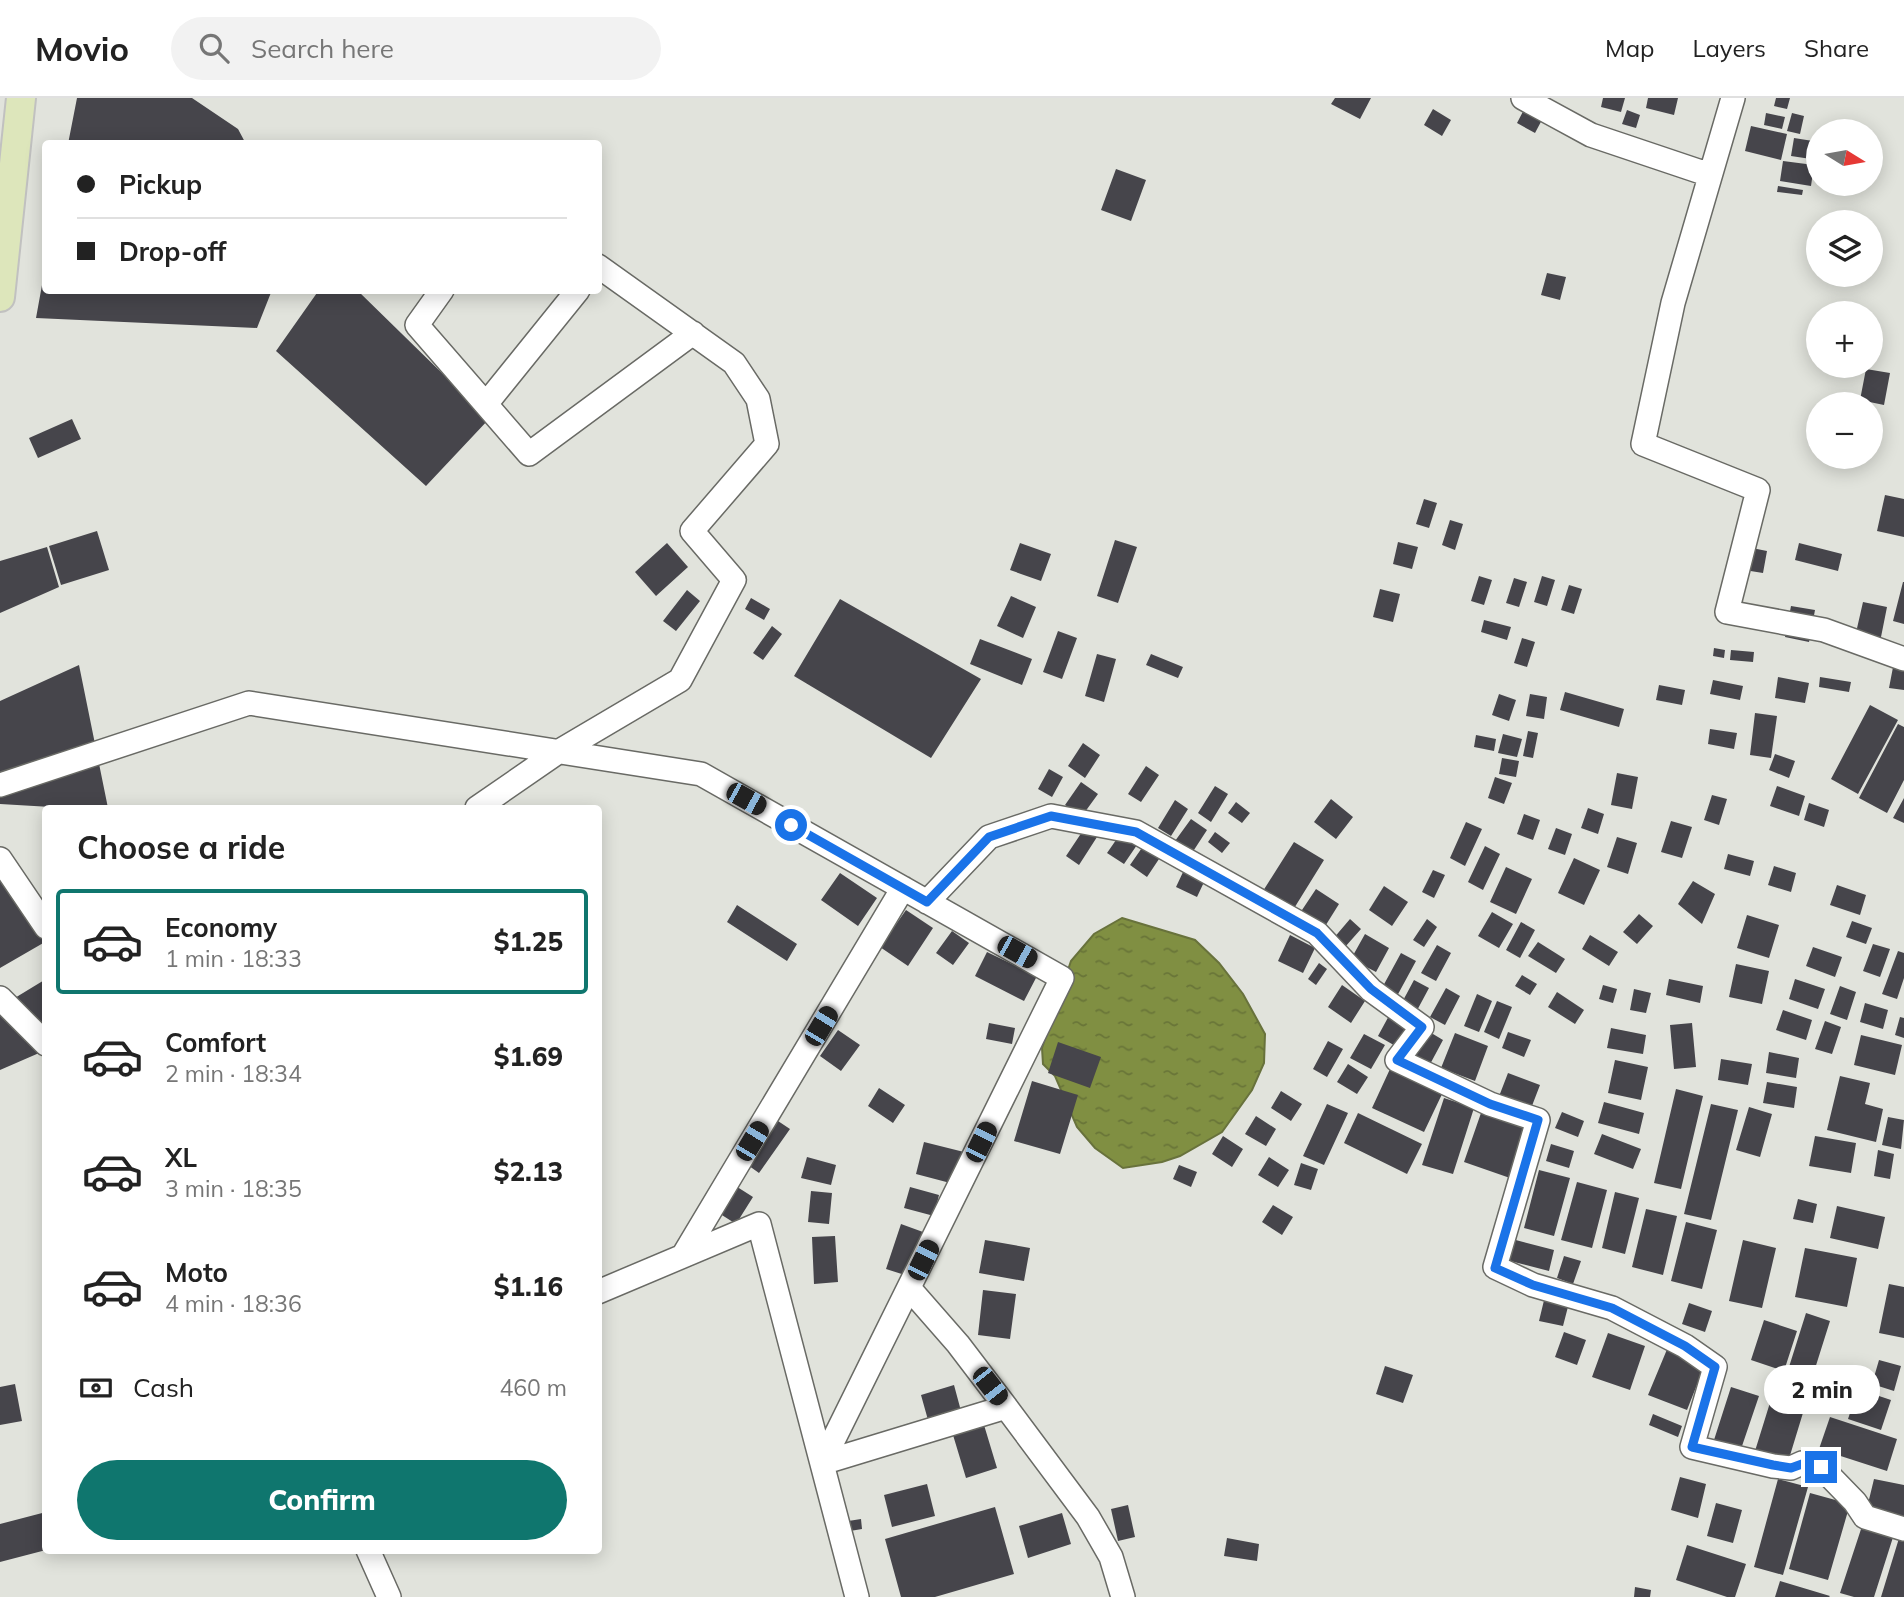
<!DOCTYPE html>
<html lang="en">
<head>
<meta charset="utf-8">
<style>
  :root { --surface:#fff; --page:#f2f2f2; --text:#222; --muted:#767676; --line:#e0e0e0; --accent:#0f766e }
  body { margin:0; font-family:Mulish,sans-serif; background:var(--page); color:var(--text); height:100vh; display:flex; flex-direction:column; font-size:26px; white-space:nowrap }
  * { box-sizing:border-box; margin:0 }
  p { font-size:23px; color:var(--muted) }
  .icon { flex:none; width:38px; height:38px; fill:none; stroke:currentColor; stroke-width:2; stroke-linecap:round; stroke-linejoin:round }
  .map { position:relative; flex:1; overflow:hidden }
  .panel { position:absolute; left:42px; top:707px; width:560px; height:749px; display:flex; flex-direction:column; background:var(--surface); border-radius:7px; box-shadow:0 4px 18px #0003 }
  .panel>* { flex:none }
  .hud { position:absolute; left:42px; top:42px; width:560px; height:154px; border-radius:7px; box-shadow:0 4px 18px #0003; display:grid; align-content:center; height:154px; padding:0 35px; background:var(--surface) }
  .needle { width:46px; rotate:101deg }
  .controls { position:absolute; left:1806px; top:21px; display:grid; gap:14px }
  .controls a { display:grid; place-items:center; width:77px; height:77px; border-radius:50%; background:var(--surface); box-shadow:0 4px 18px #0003; font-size:35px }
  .end { position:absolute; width:32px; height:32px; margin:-16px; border:9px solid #1a73e8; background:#fff; box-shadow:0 0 0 4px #fff }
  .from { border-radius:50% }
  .bubble { position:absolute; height:49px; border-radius:24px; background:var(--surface); box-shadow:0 4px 18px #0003; font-size:23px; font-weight:800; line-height:49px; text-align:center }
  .car { position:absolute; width:21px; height:42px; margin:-21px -10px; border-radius:9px; box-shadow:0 0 5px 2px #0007; background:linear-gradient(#222 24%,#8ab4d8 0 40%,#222 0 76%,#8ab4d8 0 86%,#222 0) }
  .hud b { display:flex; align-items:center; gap:24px; height:66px; font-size:26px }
  .hud b+b { border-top:2px solid var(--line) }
  .hud i { width:18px; height:18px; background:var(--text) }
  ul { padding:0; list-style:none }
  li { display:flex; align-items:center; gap:21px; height:105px; margin:0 14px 10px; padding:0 21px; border:4px solid transparent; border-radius:7px }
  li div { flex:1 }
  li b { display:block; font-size:26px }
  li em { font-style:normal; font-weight:800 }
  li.current { border-color:var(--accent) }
  li>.icon { width:63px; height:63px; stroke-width:1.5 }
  h2 { padding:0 35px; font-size:32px; line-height:84px }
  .pay { display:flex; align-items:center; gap:18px; height:77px; padding:0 35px; font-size:26px }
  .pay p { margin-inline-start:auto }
  .cta { display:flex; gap:14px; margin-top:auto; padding:14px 35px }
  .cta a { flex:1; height:80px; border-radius:42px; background:var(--accent); color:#fff; font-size:28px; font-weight:800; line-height:80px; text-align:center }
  header { display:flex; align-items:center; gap:42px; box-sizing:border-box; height:98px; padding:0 35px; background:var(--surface); border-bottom:2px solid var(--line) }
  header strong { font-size:33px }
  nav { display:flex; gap:38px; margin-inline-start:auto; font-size:24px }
  .search { width:490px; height:63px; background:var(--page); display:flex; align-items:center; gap:18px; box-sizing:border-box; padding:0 24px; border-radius:38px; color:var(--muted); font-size:26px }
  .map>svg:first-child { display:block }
  .water { fill:url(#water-ripples); stroke:#68723c; stroke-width:2 }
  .building { fill:#46454b }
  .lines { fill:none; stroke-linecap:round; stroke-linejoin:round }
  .minor-casing { stroke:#696a65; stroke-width:26 }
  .major-casing { stroke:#c1c1c0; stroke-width:32 }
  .minor { stroke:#fff; stroke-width:23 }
  .major { stroke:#dde6bb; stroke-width:28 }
  .route { stroke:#1a73e8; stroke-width:9 }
</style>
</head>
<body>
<header>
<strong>Movio</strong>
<div class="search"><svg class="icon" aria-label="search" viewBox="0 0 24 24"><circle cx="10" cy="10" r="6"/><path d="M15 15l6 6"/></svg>Search here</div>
<nav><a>Map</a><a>Layers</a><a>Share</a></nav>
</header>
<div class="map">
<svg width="1904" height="1499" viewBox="0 0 1904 1499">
  <defs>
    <pattern id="water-ripples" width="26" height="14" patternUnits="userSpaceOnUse" patternTransform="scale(1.75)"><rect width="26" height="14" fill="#808f42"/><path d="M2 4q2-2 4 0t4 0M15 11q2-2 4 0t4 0" fill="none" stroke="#697538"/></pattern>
  </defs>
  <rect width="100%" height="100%" fill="#e1e3dc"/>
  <path class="water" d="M1122 820 1195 842 1219 865 1243 896 1265 936 1264 965 1252 992 1222 1034 1180 1058 1162 1064 1123 1070 1095 1050 1077 1029 1055 978 1043 966 1042 950 1071 863 1094 836Z"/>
  <path class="building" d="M77 0H192L238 31 246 46H68Z
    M1335 0H1371L1360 21 1331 6Z
    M1530 0 1552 3 1535 35 1517 25Z
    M1603 0H1625L1621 14 1601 9Z
    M1648 0H1678L1674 17 1646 10Z
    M1776 0H1790L1787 11 1774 8Z
    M1433 11 1451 22 1442 38 1424 27Z
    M1627 12 1640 17 1636 30 1622 26Z
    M1766 15 1785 19 1782 31 1764 27Z
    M1792 15 1804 18 1800 36 1787 33Z
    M1751 28 1787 36 1781 62 1745 53Z
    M1794 40 1813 43 1811 61 1791 58Z
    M1783 63 1814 67 1811 88 1780 83Z
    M1116 71 1146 82 1131 123 1101 112Z
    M1778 88 1803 92 1802 97 1777 94Z
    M1547 175 1566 179 1560 202 1541 197Z
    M44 176 46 192H272L257 230 36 220Z
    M319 192H357L489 321 426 388 276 253Z
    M1866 271 1890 275 1884 307 1860 302Z
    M72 321 81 341 38 360 29 340Z
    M1885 397 1904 401V439L1877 433Z
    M1424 401 1437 405 1429 430 1416 426Z
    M1450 422 1463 426 1455 452 1442 447Z
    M97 433 109 472 61 487 49 448Z
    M1115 442 1137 449 1118 505 1097 498Z
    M1398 444 1418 449 1412 471 1393 466Z
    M667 445 688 469 656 498 635 474Z
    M1020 445 1051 456 1041 483 1010 472Z
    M1799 445 1842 456 1838 473 1795 462Z
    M1742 448 1767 453 1763 475 1738 471Z
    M47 449 59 489 0 515V463Z
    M1479 478 1492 482 1484 507 1471 503Z
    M1542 478 1555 482 1547 508 1534 504Z
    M1514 480 1527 484 1519 509 1506 505Z
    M1903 484H1904V526L1893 523Z
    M1569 487 1582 491 1574 516 1561 512Z
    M1380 491 1400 496 1393 524 1373 519Z
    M687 492 700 503 676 533 663 523Z
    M1011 498 1036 509 1023 540 997 528Z
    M751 500 770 511 764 522 745 511Z
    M840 501 981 581 931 660 794 578Z
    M1863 504 1887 509 1880 544 1855 539Z
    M1791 508 1815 512 1809 544 1785 539Z
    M1484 522 1511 529 1507 542 1481 534Z
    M772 528 782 536 763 562 753 555Z
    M1058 533 1077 540 1062 581 1043 574Z
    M1522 540 1535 544 1527 569 1514 565Z
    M980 541 1032 561 1022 587 970 566Z
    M1714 550 1725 552 1724 560 1713 558Z
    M1731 552 1754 554 1753 564 1730 562Z
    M1097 556 1116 561 1104 604 1085 598Z
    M1151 556 1183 569 1178 580 1146 567Z
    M1894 564 1904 566V592L1889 590Z
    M79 567 108 710H68L0 706V603Z
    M1778 579 1809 585 1805 605 1775 600Z
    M1820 579 1851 584 1849 594 1819 589Z
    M1713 582 1743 588 1740 602 1710 596Z
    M1659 587 1685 592 1682 607 1656 602Z
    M1565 594 1624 611 1619 629 1560 612Z
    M1499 596 1516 602 1509 623 1492 617Z
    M1530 596 1547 599 1544 621 1526 618Z
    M1870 607 1898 622 1858 696 1831 681Z
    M1755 615 1777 618 1771 660 1750 657Z
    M1898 626 1904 629V682L1887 715 1859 700Z
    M1710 631 1737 635 1734 651 1708 646Z
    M1528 633 1538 635 1533 660 1523 658Z
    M1503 636 1522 641 1517 659 1498 655Z
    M1476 637 1496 641 1494 653 1474 649Z
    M1083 645 1100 657 1085 680 1068 668Z
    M1775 656 1795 663 1789 680 1769 672Z
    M1502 660 1519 663 1516 679 1499 676Z
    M1146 668 1159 677 1141 704 1128 696Z
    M1049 671 1063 679 1052 699 1038 691Z
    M1617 675 1638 679 1632 711 1611 707Z
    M1495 679 1512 685 1504 706 1488 700Z
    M1081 684 1098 696 1082 718 1065 707Z
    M1215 688 1228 696 1211 724 1198 715Z
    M1777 688 1805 698 1799 718 1770 708Z
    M1712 697 1727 701 1719 727 1704 722Z
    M1904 700V725L1893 720Z
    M1331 701 1353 719 1336 741 1314 724Z
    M1175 702 1188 711 1171 738 1158 730Z
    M1236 704 1250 715 1242 725 1228 715Z
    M1809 705 1829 712 1824 729 1804 722Z
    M1588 710 1604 716 1598 736 1581 730Z
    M1524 716 1540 722 1533 742 1517 736Z
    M1191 721 1207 732 1192 755 1175 743Z
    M1671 723 1692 729 1682 760 1661 754Z
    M1466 724 1482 731 1465 768 1450 760Z
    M1556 730 1572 736 1565 757 1548 751Z
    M1084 731 1097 739 1079 767 1066 758Z
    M1123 732 1139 744 1124 766 1107 755Z
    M1215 734 1230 745 1222 755 1208 744Z
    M1617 739 1637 745 1628 776 1607 769Z
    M1146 744 1163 755 1147 779 1130 767Z
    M1294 744 1324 762 1293 812 1263 793Z
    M1485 748 1500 756 1483 792 1468 784Z
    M1728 756 1754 763 1750 778 1724 771Z
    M1574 760 1600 772 1584 807 1558 795Z
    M1774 768 1796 775 1791 794 1768 787Z
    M1506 769 1532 781 1516 816 1490 804Z
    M1184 772 1205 782 1197 799 1176 789Z
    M1433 772 1445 777 1434 800 1422 794Z
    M840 775 877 800 858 828 821 802Z
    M0 779 45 844 0 870Z
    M1693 783 1715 796 1702 826 1678 806Z
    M1837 787 1866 797 1860 817 1830 807Z
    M1384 788 1408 804 1392 828 1369 812Z
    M1316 791 1339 806 1324 830 1300 815Z
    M737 807 797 846 787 863 727 824Z
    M906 812 933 830 908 868 880 849Z
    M1492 814 1513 826 1499 850 1478 838Z
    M1639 816 1653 828 1637 846 1623 834Z
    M1747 817 1779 827 1769 860 1737 850Z
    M1350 821 1361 831 1337 858 1327 848Z
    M1427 821 1437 829 1424 849 1413 842Z
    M1852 823 1872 830 1866 846 1846 839Z
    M1521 824 1535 832 1520 860 1506 852Z
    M952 833 969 845 953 867 936 855Z
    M1365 836 1389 850 1376 874 1351 861Z
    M1290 837 1315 850 1303 875 1278 863Z
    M1590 837 1618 854 1609 868 1582 851Z
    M1538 844 1565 861 1556 875 1528 858Z
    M1873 846 1890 851 1880 879 1863 873Z
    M1437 847 1451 855 1436 883 1421 875Z
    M1813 849 1842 859 1835 879 1806 868Z
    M1898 853 1904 855V880L1897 901 1882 896Z
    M987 854 1037 878 1024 903 975 878Z
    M1401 855 1416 863 1397 898 1382 890Z
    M1319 865 1327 871 1316 887 1308 881Z
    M1736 866 1769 873 1762 906 1729 899Z
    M1522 877 1537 886 1530 897 1515 888Z
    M46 881V952L0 972V909Z
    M1669 881 1703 888 1700 905 1666 897Z
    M1795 881 1825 891 1818 911 1789 901Z
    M1414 882 1429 890 1414 918 1399 910Z
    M1342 887 1365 903 1351 925 1328 909Z
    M1603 887 1617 891 1613 905 1599 901Z
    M1840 888 1856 894 1847 922 1830 916Z
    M1446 890 1460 898 1445 927 1430 919Z
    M1634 891 1651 895 1646 915 1630 912Z
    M1557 894 1584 912 1575 926 1548 909Z
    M1477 896 1492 903 1479 934 1464 928Z
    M1497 903 1512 909 1499 941 1484 934Z
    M1865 905 1888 912 1883 931 1860 924Z
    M1783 912 1812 922 1806 942 1776 932Z
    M1391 914 1412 926 1399 950 1378 938Z
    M1900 919 1904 920V940L1895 937Z
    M1825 923 1841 929 1832 956 1815 951Z
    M989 925 1015 930 1012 946 986 941Z
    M1692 925 1696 969 1674 971 1670 927Z
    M1611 930 1646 937 1643 956 1607 950Z
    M838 932 860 947 841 973 820 958Z
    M1428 933 1443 942 1428 970 1413 962Z
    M1508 934 1531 942 1524 959 1502 950Z
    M1455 935 1488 948 1475 983 1441 970Z
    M1364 936 1385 947 1371 971 1350 960Z
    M1861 937 1902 947 1895 977 1854 967Z
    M1328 943 1343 951 1327 979 1313 971Z
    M1058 944 1101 959 1090 990 1048 975Z
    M1769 954 1799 960 1796 980 1766 975Z
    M1721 961 1752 966 1748 987 1718 982Z
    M1615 962 1648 969 1641 1002 1608 995Z
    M1348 966 1368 979 1357 996 1337 984Z
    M1390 971 1443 994 1424 1034 1372 1010Z
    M1508 975 1540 987 1530 1013 1498 1001Z
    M1840 978 1870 985 1865 1006 1883 1011 1876 1044 1827 1032Z
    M1032 983 1078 997 1060 1056 1014 1043Z
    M1767 984 1797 989 1794 1010 1763 1005Z
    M879 990 905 1007 893 1025 868 1008Z
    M1676 991 1703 998 1681 1091 1654 1085Z
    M1281 993 1302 1006 1291 1023 1271 1010Z
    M1444 1000 1474 1010 1453 1076 1422 1067Z
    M1604 1004 1644 1015 1639 1036 1598 1025Z
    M1327 1006 1348 1015 1324 1067 1303 1058Z
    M1711 1006 1738 1012 1711 1122 1684 1116Z
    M1749 1009 1772 1016 1760 1059 1736 1052Z
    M1562 1014 1584 1023 1578 1039 1555 1030Z
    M1358 1015 1422 1046 1407 1076 1344 1045Z
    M1481 1015 1526 1031 1510 1080 1464 1064Z
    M1256 1018 1276 1031 1266 1048 1245 1036Z
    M1888 1019 1904 1022 1901 1051 1882 1047Z
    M775 1021 790 1031 759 1075 745 1065Z
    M1602 1036 1641 1051 1633 1071 1594 1056Z
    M1223 1038 1243 1051 1232 1069 1212 1056Z
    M1815 1038 1856 1045 1851 1075 1809 1068Z
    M924 1044 968 1055 954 1086 916 1076Z
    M1551 1046 1574 1053 1569 1070 1546 1063Z
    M1878 1052 1894 1056 1890 1081 1874 1078Z
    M807 1059 836 1067 831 1087 801 1080Z
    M1269 1059 1289 1072 1278 1089 1258 1077Z
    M1301 1065 1318 1071 1311 1092 1294 1087Z
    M1179 1067 1197 1074 1191 1089 1173 1081Z
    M1539 1072 1570 1080 1554 1138 1524 1130Z
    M1577 1084 1607 1092 1592 1150 1561 1142Z
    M731 1085 753 1099 736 1126 714 1112Z
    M910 1089 939 1097 934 1118 904 1110Z
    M811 1093 832 1095 829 1126 808 1124Z
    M1615 1094 1639 1100 1625 1156 1602 1150Z
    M1798 1101 1817 1106 1813 1125 1793 1121Z
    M1273 1107 1293 1119 1282 1137 1262 1124Z
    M1837 1108 1885 1119 1878 1151 1830 1140Z
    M1646 1111 1677 1118 1663 1177 1632 1169Z
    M1686 1124 1717 1132 1702 1191 1671 1183Z
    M901 1126 923 1134 908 1178 886 1171Z
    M835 1138 838 1184 814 1186 812 1139Z
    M1512 1141 1554 1152 1549 1173 1506 1162Z
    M985 1142 1030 1150 1024 1183 979 1175Z
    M1743 1142 1776 1150 1762 1210 1729 1203Z
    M1805 1150 1857 1160 1847 1209 1795 1199Z
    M1564 1158 1581 1163 1573 1186 1557 1180Z
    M1889 1186 1904 1189V1240L1879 1235Z
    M983 1192 1016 1196 1010 1241 978 1237Z
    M1546 1194 1570 1201 1563 1228 1539 1223Z
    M1689 1205 1712 1213 1705 1234 1682 1226Z
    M1806 1215 1830 1223 1807 1296 1783 1288Z
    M1764 1222 1797 1233 1784 1273 1751 1262Z
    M1564 1234 1586 1242 1577 1267 1555 1259Z
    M1608 1235 1645 1248 1630 1292 1592 1279Z
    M1668 1249 1706 1264 1687 1312 1648 1297Z
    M1879 1262 1901 1268 1894 1293 1872 1286Z
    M1385 1268 1413 1277 1403 1305 1376 1296Z
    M15 1286 22 1323 0 1327V1289Z
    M954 1287 961 1313 928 1322 921 1297Z
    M1731 1289 1759 1298 1741 1351 1714 1342Z
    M1858 1291 1891 1302 1881 1332 1848 1321Z
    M1773 1295 1806 1305 1788 1364 1755 1353Z
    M1653 1316 1682 1328 1678 1339 1649 1327Z
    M1830 1319 1897 1341 1887 1373 1819 1351Z
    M984 1327 997 1370 966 1380 953 1337Z
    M1680 1379 1706 1386 1698 1420 1671 1412Z
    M1778 1381 1808 1389 1783 1477 1754 1469Z
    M1874 1381 1904 1387V1423L1866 1414Z
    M927 1386 935 1418 892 1429 884 1397Z
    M1810 1395 1850 1406 1828 1482 1789 1471Z
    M1716 1405 1742 1412 1733 1445 1707 1438Z
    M1128 1407 1135 1439 1118 1443 1111 1411Z
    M995 1409 1014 1476 935 1499H901L885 1441Z
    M46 1414V1452L0 1464V1426Z
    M1062 1415 1071 1446 1028 1460 1019 1428Z
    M861 1421 862 1431 844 1434 842 1424Z
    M1864 1422 1895 1433 1874 1499H1854L1840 1495Z
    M1900 1437 1904 1438V1499H1881Z
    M1227 1440 1259 1446 1257 1463 1224 1458Z
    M1687 1447 1746 1466 1735 1499H1727L1676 1482Z
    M1780 1483 1830 1498 1829 1499H1775Z
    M1635 1489 1651 1492 1650 1499H1634Z"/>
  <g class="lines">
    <g class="minor-casing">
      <path id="minor" d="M1523 0 1591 37 1710 77
        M1733 0 1673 205 1643 346 1758 392 1727 514 1824 532 1904 561
        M442 192 417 227 529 356 693 235
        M486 306 578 192
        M0 687 249 605 701 676 1062 880 822 1365
        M477 710 558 654 680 582 734 482 692 433 767 346 758 301 734 265 598 168
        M0 761 46 829
        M927 804 989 739 1051 718 1136 734 1317 835 1371 892 1422 929 1397 962 1490 1006 1538 1022 1495 1169 1533 1187 1612 1210 1685 1248 1715 1269 1692 1349 1773 1368 1791 1370 1802 1365 1821 1369 1855 1404 1865 1419 1904 1431
        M0 900 46 946
        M683 1158 903 790
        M909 1190 958 1246 1006 1309
        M598 1194 759 1126 857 1499
        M822 1365 1006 1309 1088 1419 1111 1459 1123 1499
        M368 1452 389 1499"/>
    </g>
    <g class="major-casing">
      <path id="major" d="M0 199 21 0"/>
    </g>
    <use href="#minor" class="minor"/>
    <use href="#major" class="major"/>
  </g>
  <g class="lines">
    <path class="route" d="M791 727 927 804 989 739 1051 718 1136 734 1317 835 1371 891 1422 929 1397 962 1490 1006 1538 1022 1495 1170 1533 1187 1612 1210 1685 1248 1715 1269 1692 1349 1773 1367 1791 1370 1802 1366 1821 1369"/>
  </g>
</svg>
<div class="controls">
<a><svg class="needle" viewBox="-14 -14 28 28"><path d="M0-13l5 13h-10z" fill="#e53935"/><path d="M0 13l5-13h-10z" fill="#767676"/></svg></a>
<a><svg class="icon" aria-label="layers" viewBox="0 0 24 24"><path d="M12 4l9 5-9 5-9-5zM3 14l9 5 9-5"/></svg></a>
<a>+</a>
<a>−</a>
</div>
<i class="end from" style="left:791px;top:727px"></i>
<i class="end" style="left:1821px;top:1369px"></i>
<div class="bubble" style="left:1764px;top:1267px;width:116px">2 min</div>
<i class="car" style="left:746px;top:701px;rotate:119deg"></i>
<i class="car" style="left:1017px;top:854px;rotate:119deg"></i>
<i class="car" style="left:821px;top:928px;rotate:31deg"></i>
<i class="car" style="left:752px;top:1043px;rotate:31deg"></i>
<i class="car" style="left:981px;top:1044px;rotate:26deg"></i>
<i class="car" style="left:923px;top:1162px;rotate:26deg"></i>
<i class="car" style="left:990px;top:1288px;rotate:142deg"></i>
<div class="hud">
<b><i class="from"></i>Pickup</b>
<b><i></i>Drop-off</b>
</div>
<section class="panel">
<h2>Choose a ride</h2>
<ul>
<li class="current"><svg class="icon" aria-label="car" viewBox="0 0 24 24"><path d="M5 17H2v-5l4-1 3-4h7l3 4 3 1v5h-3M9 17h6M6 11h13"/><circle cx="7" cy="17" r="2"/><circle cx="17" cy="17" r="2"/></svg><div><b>Economy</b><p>1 min · 18:33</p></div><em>$1.25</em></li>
<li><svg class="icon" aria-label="car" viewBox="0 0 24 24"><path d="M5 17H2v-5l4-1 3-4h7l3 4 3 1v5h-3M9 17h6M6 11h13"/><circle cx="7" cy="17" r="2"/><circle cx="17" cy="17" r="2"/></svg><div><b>Comfort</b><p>2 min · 18:34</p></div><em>$1.69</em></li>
<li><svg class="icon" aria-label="car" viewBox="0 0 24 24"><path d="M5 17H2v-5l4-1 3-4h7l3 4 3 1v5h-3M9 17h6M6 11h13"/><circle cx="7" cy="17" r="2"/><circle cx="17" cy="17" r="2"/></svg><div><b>XL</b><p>3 min · 18:35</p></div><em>$2.13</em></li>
<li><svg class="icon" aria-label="car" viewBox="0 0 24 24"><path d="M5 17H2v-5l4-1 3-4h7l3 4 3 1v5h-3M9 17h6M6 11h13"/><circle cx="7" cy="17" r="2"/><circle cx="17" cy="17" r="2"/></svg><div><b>Moto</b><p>4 min · 18:36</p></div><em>$1.16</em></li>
</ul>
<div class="pay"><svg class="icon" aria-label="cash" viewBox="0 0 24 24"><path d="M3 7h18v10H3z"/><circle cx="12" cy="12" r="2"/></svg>Cash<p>460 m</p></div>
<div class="cta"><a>Confirm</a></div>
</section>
</div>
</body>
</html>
